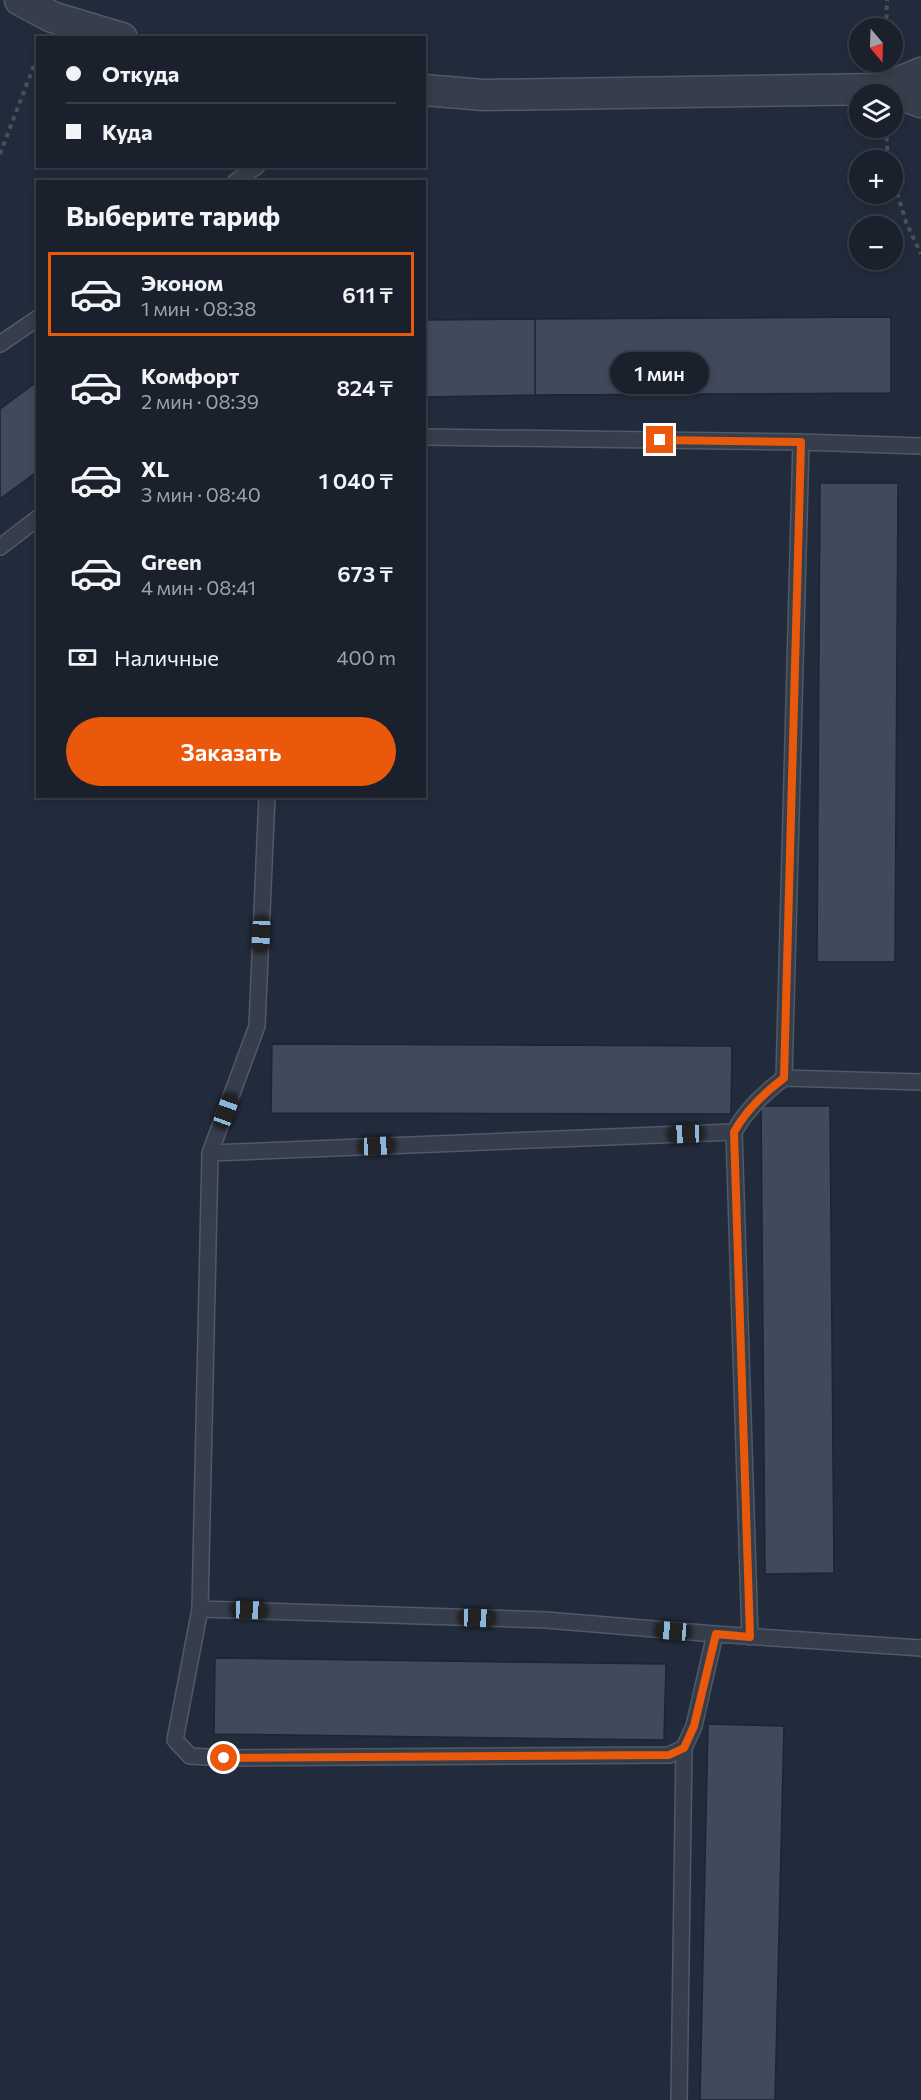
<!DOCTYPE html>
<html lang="ru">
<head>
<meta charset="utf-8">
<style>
  :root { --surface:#1a202c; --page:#232834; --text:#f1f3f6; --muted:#9fa3a9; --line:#383e48; --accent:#ea580c }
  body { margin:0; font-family:Commissioner,sans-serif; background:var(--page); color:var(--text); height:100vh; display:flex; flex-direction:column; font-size:22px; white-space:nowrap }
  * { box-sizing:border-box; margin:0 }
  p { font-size:20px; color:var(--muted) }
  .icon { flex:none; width:33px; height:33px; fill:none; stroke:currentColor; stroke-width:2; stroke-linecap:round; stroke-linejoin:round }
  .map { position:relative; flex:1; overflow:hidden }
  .side { position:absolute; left:36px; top:180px; width:390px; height:618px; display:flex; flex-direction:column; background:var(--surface); border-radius:0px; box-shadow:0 3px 9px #0003,0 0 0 2px var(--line) }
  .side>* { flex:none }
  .hud { position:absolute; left:36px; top:36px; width:390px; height:132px; border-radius:0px; box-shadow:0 3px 9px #0003,0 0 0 2px var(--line); display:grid; align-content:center; height:132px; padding:0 30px; background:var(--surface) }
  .needle { width:39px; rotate:161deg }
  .fabs { position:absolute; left:849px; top:18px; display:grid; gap:12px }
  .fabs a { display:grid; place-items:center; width:54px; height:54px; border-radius:50%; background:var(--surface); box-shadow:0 3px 9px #0003,0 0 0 2px var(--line); font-size:30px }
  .end { position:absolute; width:27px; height:27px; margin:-14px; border:8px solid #ea580c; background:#fff; box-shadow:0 0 0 3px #fff }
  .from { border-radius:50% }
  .bubble { position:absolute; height:42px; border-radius:21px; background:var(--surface); box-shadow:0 3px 9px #0003,0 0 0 2px var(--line); font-size:20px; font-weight:600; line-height:42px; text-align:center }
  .car { position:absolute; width:18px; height:36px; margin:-18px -9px; border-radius:8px; box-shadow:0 0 4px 2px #0007; background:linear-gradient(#222 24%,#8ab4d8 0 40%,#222 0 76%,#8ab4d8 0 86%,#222 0) }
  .hud b { display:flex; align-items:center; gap:21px; height:57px; font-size:22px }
  .hud b+b { border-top:2px solid var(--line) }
  .hud i { width:15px; height:15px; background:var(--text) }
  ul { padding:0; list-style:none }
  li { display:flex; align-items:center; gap:18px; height:84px; margin:0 12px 9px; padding:0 18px; border:3px solid transparent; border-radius:0px }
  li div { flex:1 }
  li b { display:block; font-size:22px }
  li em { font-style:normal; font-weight:600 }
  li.on { border-color:var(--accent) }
  li>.icon { width:54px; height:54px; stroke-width:1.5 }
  h2 { padding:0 30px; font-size:27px; line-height:72px }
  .pay { display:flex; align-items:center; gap:15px; height:66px; padding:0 30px; font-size:22px }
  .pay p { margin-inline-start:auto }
  .primary-button { display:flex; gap:12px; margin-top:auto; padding:12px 30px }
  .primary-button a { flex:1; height:69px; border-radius:36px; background:var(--accent); color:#fff; font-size:24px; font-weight:600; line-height:69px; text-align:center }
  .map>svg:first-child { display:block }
  .building { fill:#414a5d; stroke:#1d2432; stroke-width:1.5 }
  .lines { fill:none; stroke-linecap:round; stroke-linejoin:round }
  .lane-casing { stroke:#515866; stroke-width:18 }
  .street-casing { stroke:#515866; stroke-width:33 }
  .path { stroke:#425459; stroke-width:4; stroke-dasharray:4.5 4.5; stroke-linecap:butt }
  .lane { stroke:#363d4b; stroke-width:15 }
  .street { stroke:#363d4b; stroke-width:30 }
  .route { stroke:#ea580c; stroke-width:8 }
</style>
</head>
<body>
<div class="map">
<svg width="921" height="2100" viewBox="0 0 921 2100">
  <rect width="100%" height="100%" fill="#222b3b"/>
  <path class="building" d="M891 317V393L535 395V319Z
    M535 319V395L424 397V320Z
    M38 381V471L0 499V409Z
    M820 483H898L895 962H817Z
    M272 1044 732 1046 731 1114 271 1113Z
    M761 1106H830L834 1573 765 1574Z
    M215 1658 666 1664 664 1740 214 1734Z
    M708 1724 784 1726 775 2100H700Z"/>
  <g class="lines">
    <g class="lane-casing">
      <path id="lane" d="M235 182 257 166
        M0 344 38 318
        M424 437 801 442 921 446
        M0 547 38 518
        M267 796 257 1026 210 1153 200 1609 546 1620 715 1634
        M784 1078 921 1082
        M734 1132 750 1637
        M210 1153 734 1132C746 1110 764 1093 784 1078L801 442
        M200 1609 175 1740 190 1756 224 1758 669 1755 684 1748 694 1726 715 1634 921 1648
        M679 2100 684 1748"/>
    </g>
    <g class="street-casing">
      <path id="street" d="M20 0 52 17 122 38
        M884 89 921 73
        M424 90 484 95 884 89 921 102"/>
    </g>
    <path class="path" d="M886 28 887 0
      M886 128 888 160
      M0 154 38 55
      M892 176 906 222 921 254"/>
    <use href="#lane" class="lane"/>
    <use href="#street" class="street"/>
  </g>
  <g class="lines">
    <path class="route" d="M224 1758 669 1755 684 1748 694 1726 716 1634 750 1637 734 1132C746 1110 764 1093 784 1078L801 442 660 440"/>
  </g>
</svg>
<div class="fabs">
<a><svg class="needle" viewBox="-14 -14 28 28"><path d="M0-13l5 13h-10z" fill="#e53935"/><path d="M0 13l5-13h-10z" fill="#9fa3a9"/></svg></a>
<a><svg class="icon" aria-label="layers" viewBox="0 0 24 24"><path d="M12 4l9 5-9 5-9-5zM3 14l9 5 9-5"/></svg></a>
<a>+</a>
<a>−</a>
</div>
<i class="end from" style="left:224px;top:1758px"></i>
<i class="end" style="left:660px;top:440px"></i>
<div class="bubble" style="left:610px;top:352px;width:99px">1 мин</div>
<i class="car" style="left:261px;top:934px;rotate:183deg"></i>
<i class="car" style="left:226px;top:1111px;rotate:20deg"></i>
<i class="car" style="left:686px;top:1134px;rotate:268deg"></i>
<i class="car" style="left:377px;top:1146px;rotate:87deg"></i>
<i class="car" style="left:249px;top:1610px;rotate:92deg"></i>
<i class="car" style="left:477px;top:1618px;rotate:92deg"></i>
<i class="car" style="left:673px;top:1631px;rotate:275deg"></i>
<div class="hud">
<b><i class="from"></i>Откуда</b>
<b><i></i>Куда</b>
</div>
<section class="side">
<h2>Выберите тариф</h2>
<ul>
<li class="on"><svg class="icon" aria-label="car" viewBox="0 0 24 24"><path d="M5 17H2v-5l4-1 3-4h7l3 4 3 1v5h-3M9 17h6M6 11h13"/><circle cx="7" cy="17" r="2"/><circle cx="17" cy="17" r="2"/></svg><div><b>Эконом</b><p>1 мин · 08:38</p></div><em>611 ₸</em></li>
<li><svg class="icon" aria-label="car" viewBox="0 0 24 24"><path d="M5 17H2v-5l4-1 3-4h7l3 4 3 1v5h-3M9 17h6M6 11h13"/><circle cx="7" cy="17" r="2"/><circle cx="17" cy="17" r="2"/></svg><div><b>Комфорт</b><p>2 мин · 08:39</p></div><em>824 ₸</em></li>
<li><svg class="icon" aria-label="car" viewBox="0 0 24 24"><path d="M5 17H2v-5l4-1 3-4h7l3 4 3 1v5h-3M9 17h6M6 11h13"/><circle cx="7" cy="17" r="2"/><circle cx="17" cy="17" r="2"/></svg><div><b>XL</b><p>3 мин · 08:40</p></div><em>1 040 ₸</em></li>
<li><svg class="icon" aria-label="car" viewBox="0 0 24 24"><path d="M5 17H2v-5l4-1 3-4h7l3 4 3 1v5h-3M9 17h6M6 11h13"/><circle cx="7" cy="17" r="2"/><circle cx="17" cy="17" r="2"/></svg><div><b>Green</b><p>4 мин · 08:41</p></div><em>673 ₸</em></li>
</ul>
<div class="pay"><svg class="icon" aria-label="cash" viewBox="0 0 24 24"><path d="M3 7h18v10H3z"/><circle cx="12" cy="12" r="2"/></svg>Наличные<p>400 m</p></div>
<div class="primary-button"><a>Заказать</a></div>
</section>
</div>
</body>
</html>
